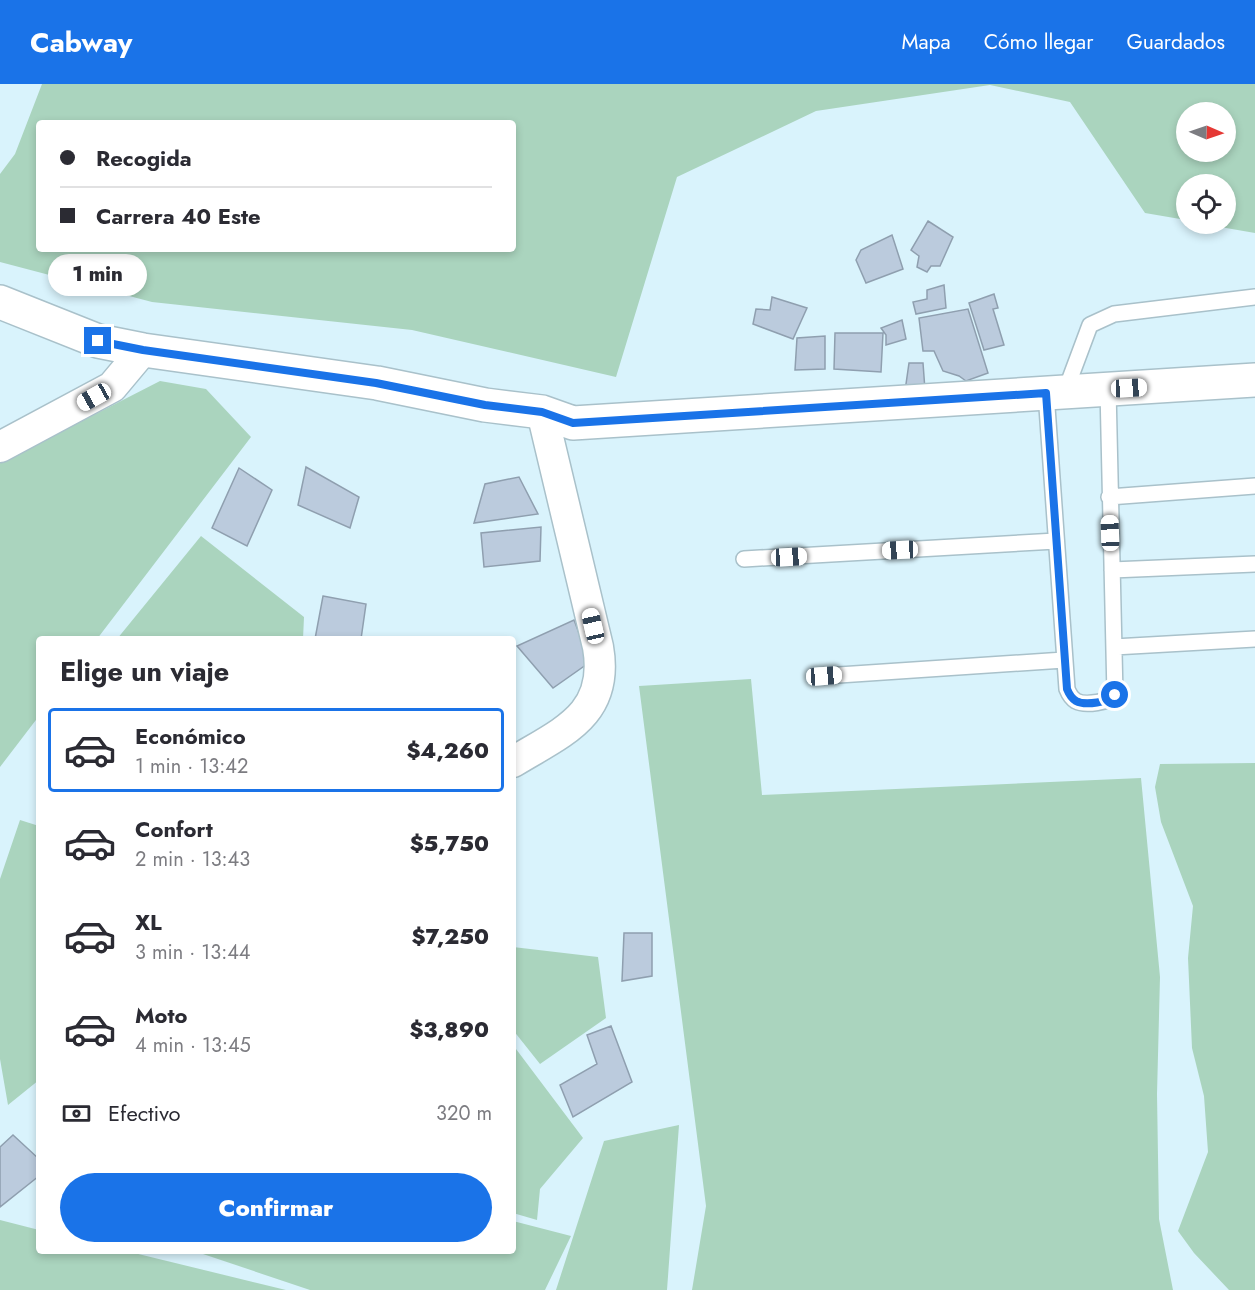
<!DOCTYPE html>
<html lang="es">
<head>
<meta charset="utf-8">
<style>
  :root { --surface:#fff; --page:#f7f7f7; --text:#2b2b33; --muted:#7c7c81; --line:#e1e1e2; --accent:#1a73e8 }
  body { margin:0; font-family:Jost,sans-serif; background:var(--page); color:var(--text); height:100vh; display:flex; flex-direction:column; font-size:22px; white-space:nowrap }
  * { box-sizing:border-box; margin:0 }
  p { font-size:20px; color:var(--muted) }
  .icon { flex:none; width:33px; height:33px; fill:none; stroke:currentColor; stroke-width:2; stroke-linecap:round; stroke-linejoin:round }
  .map { position:relative; flex:1; overflow:hidden }
  .panel { position:absolute; left:36px; top:552px; width:480px; height:618px; display:flex; flex-direction:column; background:var(--surface); border-radius:6px; box-shadow:0 3px 9px #0003 }
  .panel>* { flex:none }
  .guide { position:absolute; left:36px; top:36px; width:480px; height:132px; border-radius:6px; box-shadow:0 3px 9px #0003; display:grid; align-content:center; height:132px; padding:0 24px; background:var(--surface) }
  .needle { width:39px; rotate:92deg }
  .fabs { position:absolute; left:1176px; top:18px; display:grid; gap:12px }
  .fabs a { display:grid; place-items:center; width:60px; height:60px; border-radius:50%; background:var(--surface); box-shadow:0 3px 9px #0003; font-size:30px }
  .end { position:absolute; width:27px; height:27px; margin:-14px; border:8px solid #1a73e8; background:#fff; box-shadow:0 0 0 3px #fff }
  .from { border-radius:50% }
  .bubble { position:absolute; height:42px; border-radius:21px; background:var(--surface); box-shadow:0 3px 9px #0003; font-size:20px; font-weight:800; line-height:42px; text-align:center }
  .car { position:absolute; width:18px; height:36px; margin:-18px -9px; border-radius:8px; box-shadow:0 0 4px 2px #0007; background:linear-gradient(#fff 24%,#345 0 40%,#fff 0 76%,#345 0 86%,#fff 0) }
  .guide b { display:flex; align-items:center; gap:21px; height:57px; font-size:22px }
  .guide b+b { border-top:2px solid var(--line) }
  .guide i { width:15px; height:15px; background:var(--text) }
  ul { padding:0; list-style:none }
  li { display:flex; align-items:center; gap:18px; height:84px; margin:0 12px 9px; padding:0 12px; border:3px solid transparent; border-radius:6px }
  li div { flex:1 }
  li b { display:block; font-size:22px }
  li em { font-style:normal; font-weight:800 }
  li.current { border-color:var(--accent) }
  li>.icon { width:54px; height:54px; stroke-width:1.5 }
  h2 { padding:0 24px; font-size:27px; line-height:72px }
  .pay { display:flex; align-items:center; gap:15px; height:66px; padding:0 24px; font-size:22px }
  .pay p { margin-inline-start:auto }
  .button { display:flex; gap:12px; margin-top:auto; padding:12px 24px }
  .button a { flex:1; height:69px; border-radius:36px; background:var(--accent); color:#fff; font-size:24px; font-weight:800; line-height:69px; text-align:center }
  header { display:flex; align-items:center; gap:36px; box-sizing:border-box; height:84px; padding:0 30px; background:var(--accent); color:#fff }
  header strong { font-size:28px }
  nav { display:flex; gap:33px; margin-inline-start:auto; font-size:21px }
  .map>svg:first-child { display:block }
  .green { fill:#aad4be; fill-rule:evenodd }
  .building { fill:#bbcbdd; stroke:#8f9faf; stroke-width:1.5 }
  .lines { fill:none; stroke-linecap:round; stroke-linejoin:round }
  .lane-casing { stroke:#a9c1ca; stroke-width:18 }
  .street-casing { stroke:#a9c1ca; stroke-width:33 }
  .secondary-casing { stroke:#a9c1ca; stroke-width:36 }
  .lane { stroke:#fff; stroke-width:15 }
  .street { stroke:#fff; stroke-width:30 }
  .secondary { stroke:#fff; stroke-width:33 }
  .route { stroke:#1a73e8; stroke-width:8 }
</style>
</head>
<body>
<header>
<strong>Cabway</strong>
<nav><a>Mapa</a><a>Cómo llegar</a><a>Guardados</a></nav>
</header>
<div class="map">
<svg width="1255" height="1206" viewBox="0 0 1255 1206">
  <rect width="100%" height="100%" fill="#d9f3fc"/>
  <path class="green" d="M42 0H1255V149L1203 140H1226V100H1186V136L1145 129 1070 18 990 1 816 27 677 93 616 293 412 246 152 218 0 178V90L15 70ZM1186 28H1226V68H1186ZM39 39H513V165H39Z
    M160 297 206 305 251 353 97 555H39V632L0 683V379Z
    M201 452 304 533 303 555H117Z
    M751 595 762 711 1141 694 1160 893 1157 1010 1159 1135 1173 1206H692L706 1122 639 602Z
    M1255 679V1206H1229L1194 1169 1178 1147 1208 1068 1204 1012 1192 964 1188 874 1193 822 1161 738 1155 703 1160 680Z
    M20 736 39 742V996L8 1021 0 975V795Z
    M513 863 598 873 606 934 540 980 513 946Z
    M513 961 583 1054 540 1105 537 1136 513 1129Z
    M679 1041 667 1206H556L604 1057Z
    M0 1136 39 1146V1167H126L286 1206H0Z
    M513 1137 571 1152 545 1206H310L194 1167H513Z"/>
  <path class="building" d="M928 137 953 153 940 182H931L927 188 917 183 919 172 911 166Z
    M892 151 903 185 866 199 856 176 861 166Z
    M944 201 946 224 916 230 913 218 927 215V206Z
    M994 210 998 224 993 225 1004 261 984 266 969 219Z
    M772 213 807 224 793 255 753 240 756 225 770 226Z
    M968 225 988 289 966 297 959 292 943 287 934 267H923L919 234Z
    M902 236 906 255 886 261V251L881 244Z
    M835 249H883L881 288 834 285Z
    M825 252V285L795 286 797 254Z
    M909 279H923L925 306 905 307Z
    M306 383 359 413 350 444 298 421Z
    M239 384 272 406 247 462 212 444Z
    M519 393 538 430 474 439 485 400Z
    M541 443 540 477 484 483 481 449Z
    M323 512 366 520 361 555H315Z
    M574 536 590 578 553 604 517 562Z
    M624 849H652V892L622 897Z
    M611 942 632 998 573 1033 560 1001 597 980 587 951Z
    M13 1051 39 1075V1092L0 1123V1063Z"/>
  <g class="lines">
    <g class="lane-casing">
      <path id="lane" d="M1065 308 1090 241 1114 230 1255 213
        M1046 309 1067 605C1069 610 1071 614 1076 617 1085 622 1110 618 1115 611L1108 305
        M1109 413 1255 402
        M744 475 1056 457
        M1112 486 1255 480
        M1114 563 1255 555
        M824 592 1064 576"/>
    </g>
    <g class="street-casing">
      <path id="street" d="M0 363 112 303 143 266
        M513 678C562 648 610 631 598 563L542 328"/>
    </g>
    <g class="secondary-casing">
      <path id="secondary" d="M0 218 98 257 143 266 377 299 485 321 542 328 573 339 1255 296"/>
    </g>
    <use href="#lane" class="lane"/>
    <use href="#street" class="street"/>
    <use href="#secondary" class="secondary"/>
  </g>
  <g class="lines">
    <path class="route" d="M98 257 143 266 376 299 485 321 542 328 573 339 1046 309 1067 605C1069 610 1071 614 1076 617 1085 622 1110 618 1115 611"/>
  </g>
</svg>
<div class="fabs">
<a><svg class="needle" viewBox="-14 -14 28 28"><path d="M0-13l5 13h-10z" fill="#e53935"/><path d="M0 13l5-13h-10z" fill="#7c7c81"/></svg></a>
<a><svg class="icon" aria-label="locate" viewBox="0 0 24 24"><circle cx="12" cy="12" r="6"/><path d="M12 2v4M12 18v4M2 12h4M18 12h4"/></svg></a>
</div>
<i class="end from" style="left:1115px;top:611px"></i>
<i class="end" style="left:98px;top:257px"></i>
<div class="bubble" style="left:48px;top:170px;width:99px">1 min</div>
<i class="car" style="left:1129px;top:304px;rotate:87deg"></i>
<i class="car" style="left:94px;top:313px;rotate:241deg"></i>
<i class="car" style="left:1110px;top:449px;rotate:358deg"></i>
<i class="car" style="left:900px;top:466px;rotate:267deg"></i>
<i class="car" style="left:789px;top:473px;rotate:87deg"></i>
<i class="car" style="left:593px;top:542px;rotate:347deg"></i>
<i class="car" style="left:824px;top:592px;rotate:86deg"></i>
<div class="guide">
<b><i class="from"></i>Recogida</b>
<b><i></i>Carrera 40 Este</b>
</div>
<section class="panel">
<h2>Elige un viaje</h2>
<ul>
<li class="current"><svg class="icon" aria-label="car" viewBox="0 0 24 24"><path d="M5 17H2v-5l4-1 3-4h7l3 4 3 1v5h-3M9 17h6M6 11h13"/><circle cx="7" cy="17" r="2"/><circle cx="17" cy="17" r="2"/></svg><div><b>Económico</b><p>1 min · 13:42</p></div><em>$4,260</em></li>
<li><svg class="icon" aria-label="car" viewBox="0 0 24 24"><path d="M5 17H2v-5l4-1 3-4h7l3 4 3 1v5h-3M9 17h6M6 11h13"/><circle cx="7" cy="17" r="2"/><circle cx="17" cy="17" r="2"/></svg><div><b>Confort</b><p>2 min · 13:43</p></div><em>$5,750</em></li>
<li><svg class="icon" aria-label="car" viewBox="0 0 24 24"><path d="M5 17H2v-5l4-1 3-4h7l3 4 3 1v5h-3M9 17h6M6 11h13"/><circle cx="7" cy="17" r="2"/><circle cx="17" cy="17" r="2"/></svg><div><b>XL</b><p>3 min · 13:44</p></div><em>$7,250</em></li>
<li><svg class="icon" aria-label="car" viewBox="0 0 24 24"><path d="M5 17H2v-5l4-1 3-4h7l3 4 3 1v5h-3M9 17h6M6 11h13"/><circle cx="7" cy="17" r="2"/><circle cx="17" cy="17" r="2"/></svg><div><b>Moto</b><p>4 min · 13:45</p></div><em>$3,890</em></li>
</ul>
<div class="pay"><svg class="icon" aria-label="cash" viewBox="0 0 24 24"><path d="M3 7h18v10H3z"/><circle cx="12" cy="12" r="2"/></svg>Efectivo<p>320 m</p></div>
<div class="button"><a>Confirmar</a></div>
</section>
</div>
</body>
</html>
